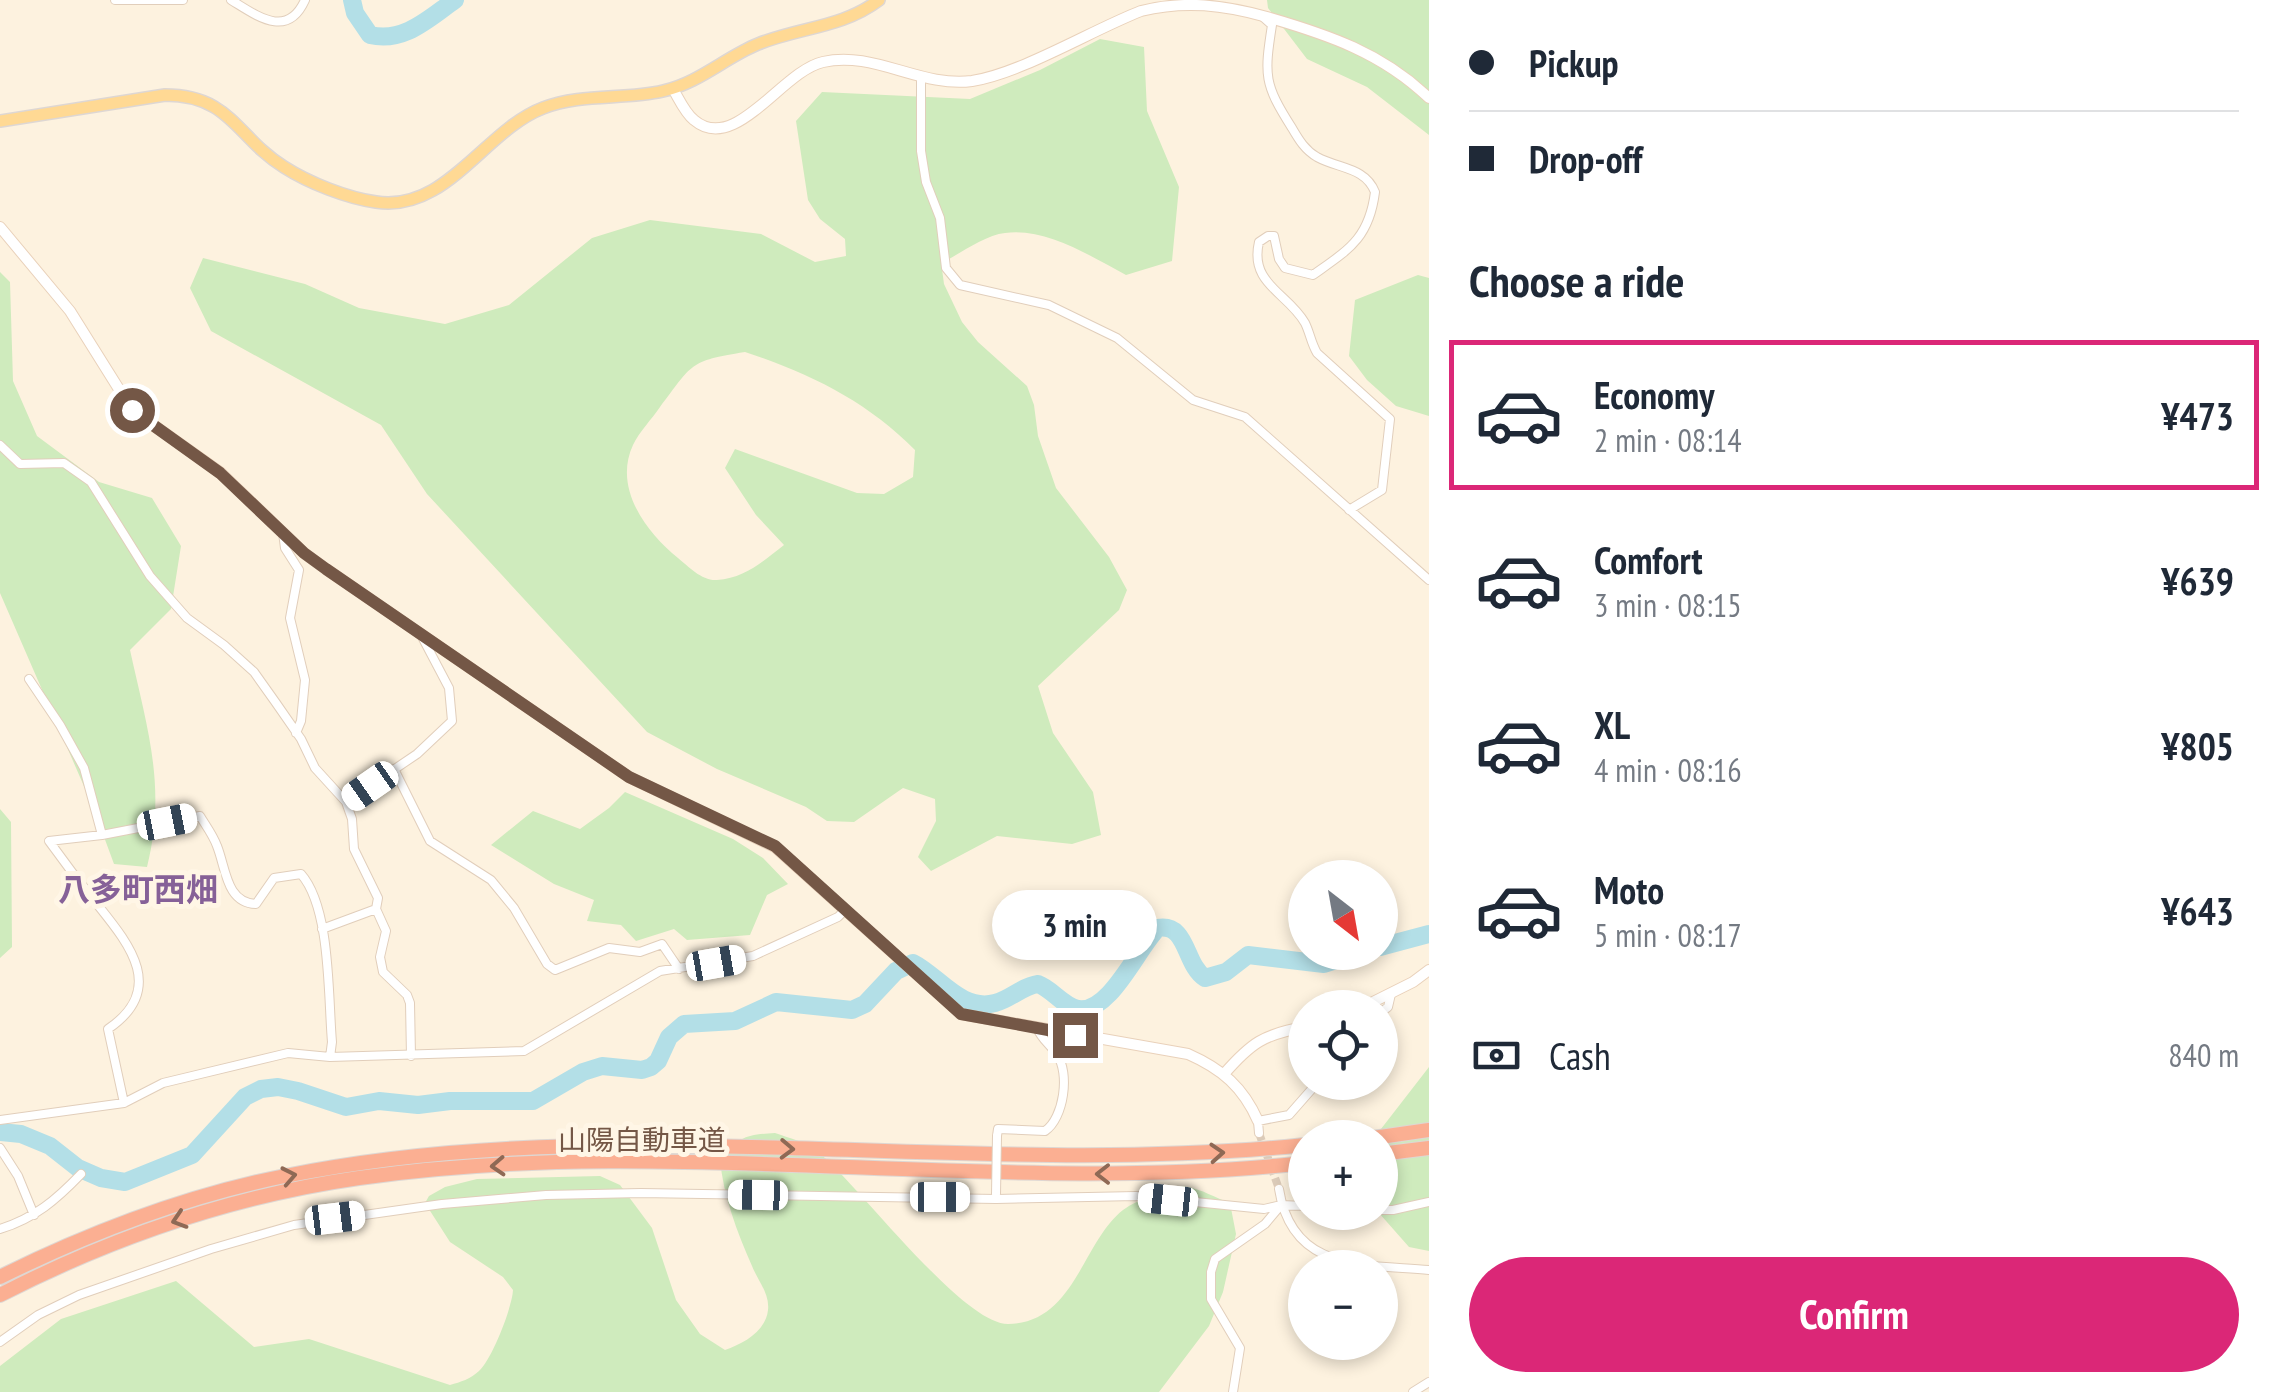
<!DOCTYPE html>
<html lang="en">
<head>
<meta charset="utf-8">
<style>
  :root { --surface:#fff; --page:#f6f6f7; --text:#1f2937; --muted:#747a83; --line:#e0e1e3; --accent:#db2777 }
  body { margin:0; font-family:"PT Sans Narrow","Noto Sans JP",sans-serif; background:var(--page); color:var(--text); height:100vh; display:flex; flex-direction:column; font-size:38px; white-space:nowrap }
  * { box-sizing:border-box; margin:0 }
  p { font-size:32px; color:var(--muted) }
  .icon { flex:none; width:55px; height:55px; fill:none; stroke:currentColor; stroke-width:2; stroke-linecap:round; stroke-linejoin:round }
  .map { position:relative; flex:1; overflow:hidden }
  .side { display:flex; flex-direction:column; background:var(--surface); width:850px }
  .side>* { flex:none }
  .top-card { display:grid; align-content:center; height:220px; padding:0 40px; background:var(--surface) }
  .needle { width:65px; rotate:149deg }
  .buttons { position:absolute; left:1288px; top:860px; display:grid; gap:20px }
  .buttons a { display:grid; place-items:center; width:110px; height:110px; border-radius:50%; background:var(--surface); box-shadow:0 5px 15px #0003; font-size:50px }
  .end { position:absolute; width:45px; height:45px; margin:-22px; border:12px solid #745746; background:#fff; box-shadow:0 0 0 5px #fff }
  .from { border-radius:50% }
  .bubble { position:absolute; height:70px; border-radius:35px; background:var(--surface); box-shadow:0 5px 15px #0003; font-size:32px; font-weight:600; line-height:70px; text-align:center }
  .car { position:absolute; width:30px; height:60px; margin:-30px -15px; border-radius:12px; box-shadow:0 0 8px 2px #0007; background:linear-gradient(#fff 24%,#345 0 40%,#fff 0 76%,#345 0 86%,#fff 0) }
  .top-card b { display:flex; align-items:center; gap:35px; height:95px; font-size:38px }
  .top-card b+b { border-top:2px solid var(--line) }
  .top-card i { width:25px; height:25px; background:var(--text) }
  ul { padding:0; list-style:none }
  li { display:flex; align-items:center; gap:30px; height:150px; margin:0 20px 15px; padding:0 20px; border:5px solid transparent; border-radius:0px }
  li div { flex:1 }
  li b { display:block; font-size:38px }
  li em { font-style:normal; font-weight:600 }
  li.on { border-color:var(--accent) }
  li>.icon { width:90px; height:90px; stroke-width:1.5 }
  h2 { padding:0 40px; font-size:45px; line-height:120px }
  .pay { display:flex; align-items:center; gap:25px; height:110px; padding:0 40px; font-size:38px }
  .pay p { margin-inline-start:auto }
  .action { display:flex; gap:20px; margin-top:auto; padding:20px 40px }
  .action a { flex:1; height:115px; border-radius:60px; background:var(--accent); color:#fff; font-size:40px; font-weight:600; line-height:115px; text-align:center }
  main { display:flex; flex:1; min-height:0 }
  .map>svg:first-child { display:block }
  .green { fill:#cfebbd; fill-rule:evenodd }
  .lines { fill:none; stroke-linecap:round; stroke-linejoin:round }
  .river { stroke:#b3dfe7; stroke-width:18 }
  .street-tunnel { stroke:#dbcbb9; stroke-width:8; stroke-dasharray:8 4; stroke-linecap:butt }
  .street-casing { stroke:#e1cebb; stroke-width:10 }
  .secondary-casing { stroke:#e9d1ba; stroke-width:12 }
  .primary-casing { stroke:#ded7d3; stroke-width:14 }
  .highway-casing { stroke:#ded7d3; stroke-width:16 }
  .street { stroke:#fff; stroke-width:8 }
  .secondary { stroke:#fff; stroke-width:10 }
  .primary { stroke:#ffd994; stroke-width:11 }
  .highway { stroke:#fbaf92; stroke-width:14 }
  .street-bridge-casing { stroke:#e1cebb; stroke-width:10; stroke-linecap:butt }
  .street-bridge { stroke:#fff; stroke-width:8 }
  .oneway { stroke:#8f6955 }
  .route { stroke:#745746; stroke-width:12 }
  .labels { text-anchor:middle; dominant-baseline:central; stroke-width:10; stroke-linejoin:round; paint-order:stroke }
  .street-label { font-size:28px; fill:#745746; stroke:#fff6e6 }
  .quarter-label { font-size:32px; font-weight:bold; fill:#866198; stroke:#fff6e6 }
</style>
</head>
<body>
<main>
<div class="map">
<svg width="1429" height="1392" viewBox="0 0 1429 1392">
  <rect width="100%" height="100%" fill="#fdf2df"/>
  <path class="green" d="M1267 0H1429V135L1367 87 1307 59 1268 8Z
    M1100 39 1144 47 1147 111 1179 187 1172 261 1126 275C1092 257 1046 227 1005 233 986 235 964 251 947 260L942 269 944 284 962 322 978 342 1027 386 1034 405 1038 436 1056 488 1109 557 1127 590 1119 610 1038 686 1053 733 1093 792 1101 835 1072 844 997 836 931 871 918 857 936 821 935 799 903 788 854 822 827 821 806 807 717 769 647 732 427 494 381 425 211 331 190 288 203 258 305 284 359 308 445 324 509 305 592 238 650 220 761 234 815 262 846 256 845 239 820 219 808 200 796 121 822 92 970 99 1040 70ZM745 352C811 374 866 401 915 450L913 477 884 494 857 493 735 449 725 468 756 515 784 545C762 562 745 578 717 580 702 581 689 567 678 558 646 532 613 488 633 445 639 432 652 419 660 407 693 364 688 361 745 352Z
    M0 272 10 282 13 381 37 436 99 482 152 498 181 546 171 609 130 650C147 728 167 787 147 867L114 864 93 807 0 593Z
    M1418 275 1429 278V416L1396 406 1367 380 1349 356 1355 300Z
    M625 792 733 839 763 858 788 884 767 895 750 935 687 940 674 929 636 941 621 925 587 921 594 900 554 884 491 845 533 811 580 829 609 808Z
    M0 809 11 822 12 947 0 958Z
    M1429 1067V1251L1409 1247 1379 1213 1380 1138H1374Z
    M775 1133C789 1138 806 1142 817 1151 858 1184 962 1324 1008 1324 1075 1323 1082 1242 1123 1210 1131 1204 1141 1200 1150 1196 1163 1190 1173 1185 1187 1187 1201 1189 1216 1198 1230 1203L1236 1234 1223 1292 1209 1326 1159 1392H0V1366L61 1319 176 1281 254 1347 309 1339 450 1385C461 1382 470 1379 479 1371 492 1359 512 1308 513 1290L503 1277 450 1242 425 1203 429 1196 445 1187 477 1179 600 1176 620 1185 652 1228 676 1300 700 1334 725 1350C743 1344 766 1331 768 1310 770 1294 757 1279 752 1266 737 1232 723 1195 720 1159 740 1136 746 1135 775 1133Z"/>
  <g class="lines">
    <path class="river" d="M352 0 355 13 370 35C404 43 428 19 455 0
      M1380 947 1429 934
      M0 1132 21 1134 50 1146 78 1168 101 1178 125 1182 192 1155 245 1097 261 1089 278 1087 298 1091 346 1107 379 1101 418 1105 450 1101H533L583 1072 602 1066 642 1070 651 1067 658 1061 669 1037 684 1024 735 1021 776 1002 852 1010 865 1004 896 971 913 963C939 976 961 1012 995 1003 1011 999 1022 986 1038 984 1052 989 1063 1006 1078 1009 1110 1014 1138 947 1158 928 1188 923 1184 964 1205 978L1226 972 1248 955 1324 964 1362 952"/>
    <path class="street-tunnel" d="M1259 1133 1279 1189"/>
    <g class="street-casing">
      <path id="street" d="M115 0H183
        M231 0C256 15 287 40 305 0
        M1263 17 1272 25C1264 76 1264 84 1292 128 1299 140 1305 150 1317 157 1339 169 1365 167 1375 192 1369 239 1348 250 1313 275L1285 268 1279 259 1274 236H1268L1259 242C1249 284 1288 293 1305 323 1310 333 1311 343 1317 353L1390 419 1382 490 1349 510
        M921 78V151L926 182 940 218 946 268 960 285 1049 305 1117 338 1193 400 1245 417 1429 580
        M0 445 20 464 64 463 91 482 150 576 187 618 224 645 254 672 276 703 301 739 315 768 346 802 352 819 354 849 378 898 376 909 386 931 380 957 383 972 407 995 410 1003 411 1056
        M283 533 285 548 299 570 290 618 305 680 301 721 296 733
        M29 679 60 725 84 768 102 835
        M394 769 430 841 491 880 514 908 547 964 555 970 609 948 640 952 662 944 679 969
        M346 802 417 754 452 721 449 688 420 633
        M322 929 376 909
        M1380 1013 1388 1007 1391 994
        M124 1103 108 1029C167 989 129 944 97 904 80 883 64 862 49 841L102 835 200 816C206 826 213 835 217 846 226 868 226 903 256 904L274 878 301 874C331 908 328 997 332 1042L330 1057
        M0 1120 124 1103 163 1083 288 1053 330 1057 524 1051 660 971 753 956 838 917 845 910
        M1259 1133 1258 1121 1289 1115 1318 1082
        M997 1136 998 1129 1045 1131C1064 1118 1070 1073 1057 1055 1051 1045 1042 1040 1037 1028
        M0 1148 18 1176 34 1215
        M1279 1189C1292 1272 1363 1264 1429 1270
        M1380 1210H1393L1429 1202
        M0 1229C35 1218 56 1200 81 1174
        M0 1342 38 1315 79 1295 211 1249 294 1225 442 1204 546 1195 641 1193 996 1199 1136 1196 1264 1209 1281 1205 1305 1206
        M1233 1392 1240 1348 1211 1299V1272L1215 1259 1265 1224 1281 1205
        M1413 1392 1429 1382"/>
    </g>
    <g class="secondary-casing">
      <path id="secondary" d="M673 89C679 99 685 113 694 120 735 155 782 71 823 62 873 50 921 88 972 81 1022 73 1092 30 1141 11 1185 0 1224 5 1267 17 1329 35 1382 53 1429 98
        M0 227 70 311 132 410 221 473 304 553 326 569 629 777 775 847 961 1014 1188 1054C1222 1069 1243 1087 1258 1121
        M1361 1008 1413 982 1429 970
        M1224 1074C1251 1043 1264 1034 1305 1027"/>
    </g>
    <g class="primary-casing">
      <path id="primary" d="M0 121 165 95C231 95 237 138 284 167 309 183 347 198 376 202 446 213 485 130 543 108 581 93 624 100 663 91 699 83 726 57 758 44 800 27 842 28 879 0"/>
    </g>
    <g class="highway-casing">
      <path id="highway" d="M1373 1138 1429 1130
        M1380 1154 1429 1148
        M0 1277C91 1232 185 1196 285 1176 620 1108 966 1180 1305 1145
        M0 1295C113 1237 233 1196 359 1178 673 1133 990 1197 1305 1163"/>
    </g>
    <use href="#street" class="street"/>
    <use href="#secondary" class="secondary"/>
    <use href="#primary" class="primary"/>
    <use href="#highway" class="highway"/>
    <g class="street-bridge-casing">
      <path id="street-bridge" d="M996 1194 997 1136"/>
    </g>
    <use href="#street-bridge" class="street-bridge"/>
  </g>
  <defs><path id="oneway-chevron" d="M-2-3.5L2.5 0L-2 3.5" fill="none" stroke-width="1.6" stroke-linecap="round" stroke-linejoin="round" transform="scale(2.5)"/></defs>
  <g class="oneway">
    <use href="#oneway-chevron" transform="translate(787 1149) rotate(2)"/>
    <use href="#oneway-chevron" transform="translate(1217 1153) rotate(-4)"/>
    <use href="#oneway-chevron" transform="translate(498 1166) rotate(177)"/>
    <use href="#oneway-chevron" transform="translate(1103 1174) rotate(180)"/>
    <use href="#oneway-chevron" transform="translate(289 1176) rotate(-11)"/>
    <use href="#oneway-chevron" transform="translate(179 1220) rotate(162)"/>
  </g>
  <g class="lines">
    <path class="route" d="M132 410 220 473 304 553 326 569 629 777 775 846 961 1014 1075 1035"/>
  </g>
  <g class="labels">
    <g class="street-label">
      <text x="642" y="1139">山陽自動車道</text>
    </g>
    <g class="quarter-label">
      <text x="138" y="889">八多町西畑</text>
    </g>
  </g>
</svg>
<div class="buttons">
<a><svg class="needle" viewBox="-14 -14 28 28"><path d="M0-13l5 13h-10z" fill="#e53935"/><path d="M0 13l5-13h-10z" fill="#747a83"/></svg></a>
<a><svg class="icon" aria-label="locate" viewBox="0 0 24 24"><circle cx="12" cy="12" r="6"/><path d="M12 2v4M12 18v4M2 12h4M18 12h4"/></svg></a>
<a>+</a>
<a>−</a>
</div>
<i class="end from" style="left:132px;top:410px"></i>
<i class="end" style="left:1075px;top:1035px"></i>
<div class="bubble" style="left:992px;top:890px;width:165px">3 min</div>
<i class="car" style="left:370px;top:786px;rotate:235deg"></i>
<i class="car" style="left:167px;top:822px;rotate:79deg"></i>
<i class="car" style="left:716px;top:963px;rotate:80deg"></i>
<i class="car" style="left:758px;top:1195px;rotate:271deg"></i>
<i class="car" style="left:940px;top:1197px;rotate:90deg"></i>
<i class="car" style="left:1168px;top:1200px;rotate:276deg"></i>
<i class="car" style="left:335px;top:1218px;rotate:83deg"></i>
</div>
<section class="side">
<div class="top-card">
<b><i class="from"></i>Pickup</b>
<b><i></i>Drop-off</b>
</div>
<h2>Choose a ride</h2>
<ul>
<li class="on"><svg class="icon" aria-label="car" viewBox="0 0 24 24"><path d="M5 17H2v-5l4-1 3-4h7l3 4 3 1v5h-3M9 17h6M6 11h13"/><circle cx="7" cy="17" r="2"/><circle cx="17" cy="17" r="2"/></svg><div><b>Economy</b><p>2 min · 08:14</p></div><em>¥473</em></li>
<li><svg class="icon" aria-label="car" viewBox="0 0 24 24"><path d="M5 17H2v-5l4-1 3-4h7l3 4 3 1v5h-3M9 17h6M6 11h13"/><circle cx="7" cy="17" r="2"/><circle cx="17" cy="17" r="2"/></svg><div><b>Comfort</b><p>3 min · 08:15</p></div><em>¥639</em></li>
<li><svg class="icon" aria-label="car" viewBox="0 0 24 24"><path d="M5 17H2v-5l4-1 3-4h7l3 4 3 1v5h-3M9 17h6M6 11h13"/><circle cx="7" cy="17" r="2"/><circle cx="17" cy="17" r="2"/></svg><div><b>XL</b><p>4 min · 08:16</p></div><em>¥805</em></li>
<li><svg class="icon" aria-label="car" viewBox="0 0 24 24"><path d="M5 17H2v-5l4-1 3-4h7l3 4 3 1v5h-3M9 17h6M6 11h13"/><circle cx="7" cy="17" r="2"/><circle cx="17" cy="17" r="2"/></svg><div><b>Moto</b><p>5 min · 08:17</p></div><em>¥643</em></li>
</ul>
<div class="pay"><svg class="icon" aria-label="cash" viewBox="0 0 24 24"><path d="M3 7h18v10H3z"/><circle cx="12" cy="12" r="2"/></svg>Cash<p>840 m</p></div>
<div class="action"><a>Confirm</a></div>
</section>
</main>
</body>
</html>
